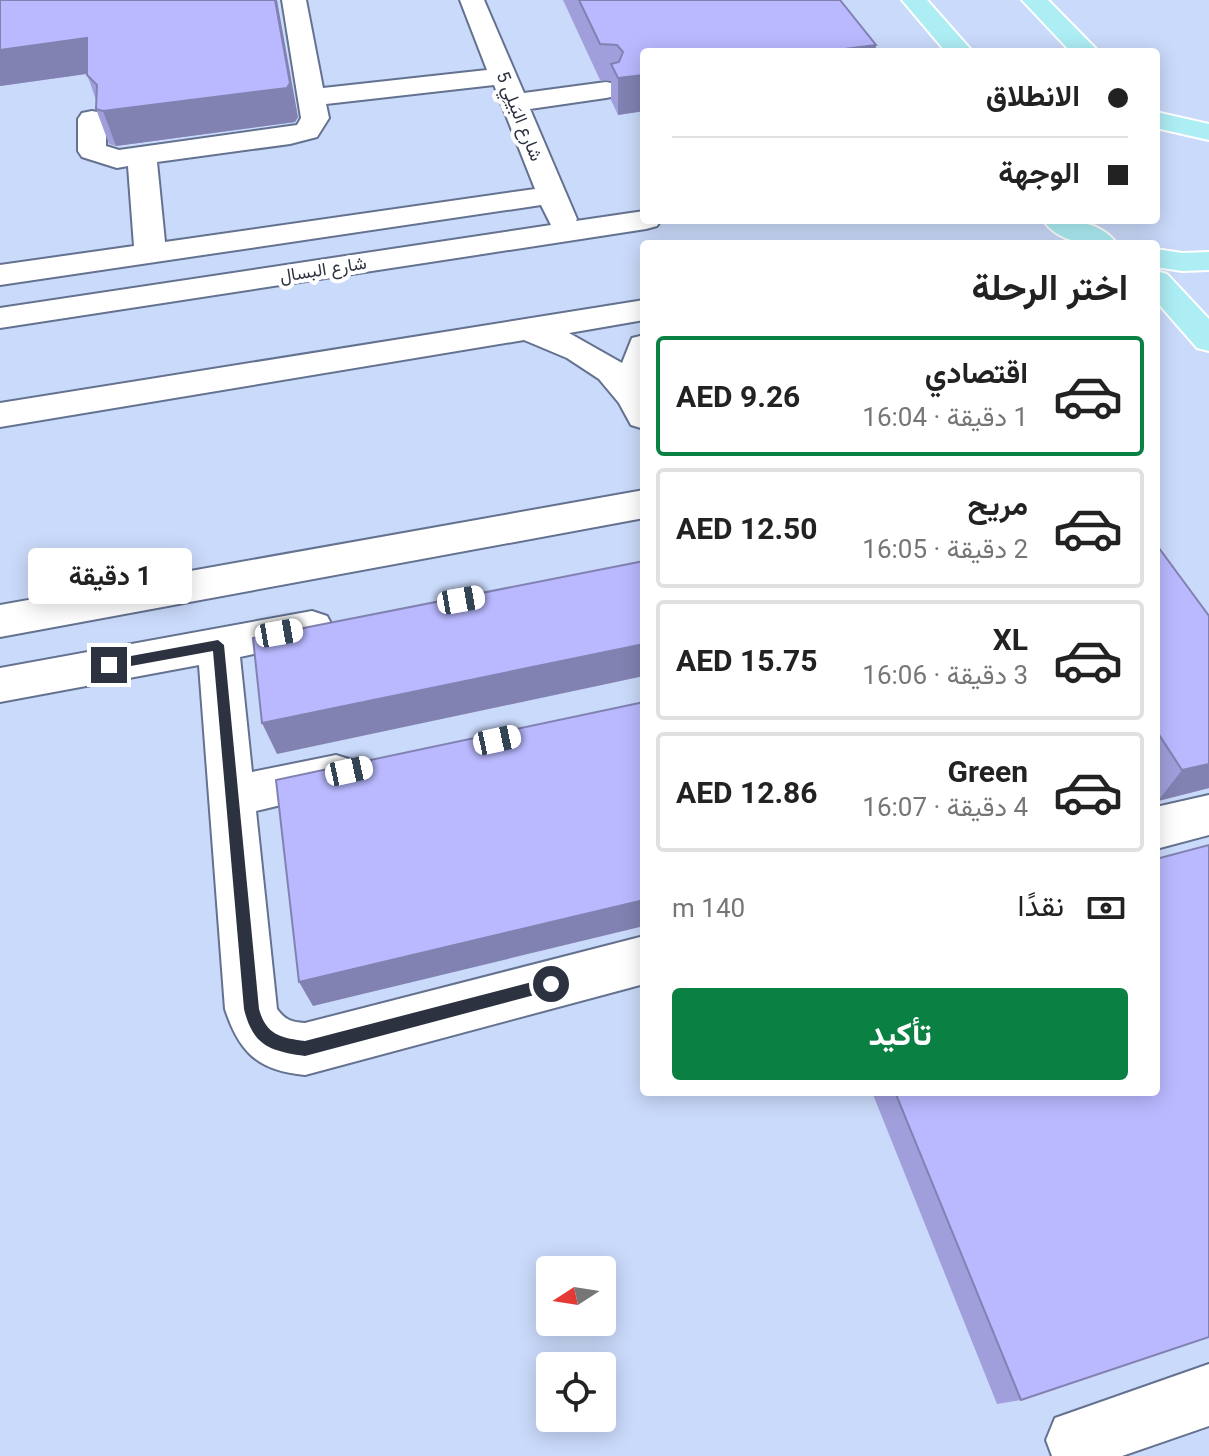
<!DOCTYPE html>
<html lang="ar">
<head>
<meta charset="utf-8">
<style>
  :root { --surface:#fff; --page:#f2f2f2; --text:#222; --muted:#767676; --line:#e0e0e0; --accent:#0b8043 }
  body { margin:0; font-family:Roboto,Vazirmatn,sans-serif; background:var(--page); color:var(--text); direction:rtl; height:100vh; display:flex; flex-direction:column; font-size:30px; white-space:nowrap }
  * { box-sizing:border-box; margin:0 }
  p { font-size:26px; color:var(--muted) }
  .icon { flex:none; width:44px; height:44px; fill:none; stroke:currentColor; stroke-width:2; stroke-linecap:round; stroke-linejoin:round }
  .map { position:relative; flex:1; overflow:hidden; direction:ltr }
  .drawer { position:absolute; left:640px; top:240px; width:520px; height:856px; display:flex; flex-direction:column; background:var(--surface); border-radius:8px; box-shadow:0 4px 20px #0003; direction:rtl }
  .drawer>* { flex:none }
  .guide { position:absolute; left:640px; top:48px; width:520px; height:176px; border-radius:8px; box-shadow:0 4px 20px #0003; direction:rtl; display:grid; align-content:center; height:176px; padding:0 32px; background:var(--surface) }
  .needle { width:52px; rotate:258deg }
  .buttons { position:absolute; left:536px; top:1256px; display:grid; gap:16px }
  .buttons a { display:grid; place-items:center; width:80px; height:80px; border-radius:8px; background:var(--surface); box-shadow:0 4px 20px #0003; font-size:40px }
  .end { position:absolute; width:36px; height:36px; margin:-18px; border:10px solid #2c323f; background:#fff; box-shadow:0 0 0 4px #fff }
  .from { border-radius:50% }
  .bubble { position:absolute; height:56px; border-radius:8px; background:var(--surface); box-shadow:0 4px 20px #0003; font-size:26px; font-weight:700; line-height:56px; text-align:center; direction:rtl }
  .car { position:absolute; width:24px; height:48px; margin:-24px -12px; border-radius:10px; box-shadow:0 0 6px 2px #0007; background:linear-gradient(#fff 24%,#345 0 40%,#fff 0 76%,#345 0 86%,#fff 0) }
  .guide b { display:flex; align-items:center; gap:28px; height:76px; font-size:30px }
  .guide b+b { border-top:2px solid var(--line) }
  .guide i { width:20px; height:20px; background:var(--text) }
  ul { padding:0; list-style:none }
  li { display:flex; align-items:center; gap:24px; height:120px; margin:0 16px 12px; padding:0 16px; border:4px solid var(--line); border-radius:8px }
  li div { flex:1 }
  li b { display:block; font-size:30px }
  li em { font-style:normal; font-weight:700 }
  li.selected { border-color:var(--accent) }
  li>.icon { width:72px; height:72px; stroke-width:1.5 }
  h2 { padding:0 32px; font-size:36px; line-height:96px }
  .pay { display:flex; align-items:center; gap:20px; height:88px; padding:0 32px; font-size:30px }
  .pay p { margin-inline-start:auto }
  .button { display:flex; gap:16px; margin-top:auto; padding:16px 32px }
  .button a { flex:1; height:92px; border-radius:8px; background:var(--accent); color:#fff; font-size:32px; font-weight:700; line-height:92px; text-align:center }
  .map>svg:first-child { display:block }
  .built { fill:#cadafa; fill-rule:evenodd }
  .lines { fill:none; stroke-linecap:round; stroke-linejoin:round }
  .minor-casing { stroke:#647290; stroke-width:4 }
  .major-casing { stroke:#fff; stroke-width:4 }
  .minor { fill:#fff; fill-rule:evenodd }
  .major { fill:#adeef5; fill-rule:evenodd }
  .wall { fill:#a09fdb }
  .shaded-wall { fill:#8282b2 }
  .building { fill:#bab9ff; stroke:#8282b2; stroke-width:2 }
  .route { fill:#2c323f }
  .labels { text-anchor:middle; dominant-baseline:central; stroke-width:8; stroke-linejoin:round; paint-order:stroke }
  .far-street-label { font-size:18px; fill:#2c323f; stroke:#fff }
</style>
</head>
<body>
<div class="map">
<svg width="1209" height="1456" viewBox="0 0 1209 1456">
  <rect width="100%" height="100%" fill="#dae4f9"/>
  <path class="built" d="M0 0H1209V1456H0ZM644 52H1156V220H644ZM644 244H1156V1092H644ZM550 1270H602V1322H550ZM550 1366H602V1418H550Z"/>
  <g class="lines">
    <g class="minor-casing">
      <path id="minor" d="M282 0H306L323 88 487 70 460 0H484L524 93 606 82 616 84 620 90 616 96 606 98 530 109 577 219 576 221 644 211V220H661L657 226 646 229 0 328V308L551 225 541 205 0 285V265L134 246 128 166 117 168 82 157 78 151V119L82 113 92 111 102 113 106 119V146L119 150 297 125 301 118ZM494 85 535 189 165 242 157 162 290 144 317 137 329 118 326 104Z
        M1097 234 1108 236 1113 243 1065 244 1070 237Z
        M644 300V320L569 333 622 363 632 338 644 335V429L631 425 619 403 599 379 567 358 524 340 0 427V403Z
        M644 490V518L0 637V605Z
        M312 611 327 616 333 627 327 638 240 657 252 772 336 755 352 760 359 774 352 788 256 811 277 1009C285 1020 291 1022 305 1023L644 936V984L305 1075C258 1071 239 1052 225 1009L199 665 0 702V668Z
        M1209 795V835L1156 849V807Z
        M1209 1364V1426L1122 1456H1052L1046 1440 1055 1418Z"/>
    </g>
    <g class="major-casing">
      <path id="major" d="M902 0H927L973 52H946Z
        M1022 0H1048L1099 52H1071Z
        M1156 112 1209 124V140L1156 128Z
        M1043 220C1069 220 1100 220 1117 244 1090 244 1060 245 1043 220Z
        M1156 249 1182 253 1209 252V270L1182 271 1156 267Z
        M1156 271 1167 274 1209 319V351L1197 348 1156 301Z"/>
    </g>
    <use href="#minor" class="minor"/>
    <use href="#major" class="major"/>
  </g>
  <path class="wall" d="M0 0 298 117 295 122 116 146 109 144 96 109V100L87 74 0 86Z
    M563 0H840L876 45 875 52H644V111L618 115 611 100V81L600 80Z
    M1156 544 1209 788 1158 801 1156 798Z
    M872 1092H1156L1021 1400 997 1404Z"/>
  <path class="shaded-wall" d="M275 0H277L298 117 295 122 116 146 103 111Z
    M87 38 99 72 0 86V50Z
    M876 45 875 52H821Z
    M644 75V111L618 115V78Z
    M644 644V676L277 754 262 723Z
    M1209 764V788L1158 801 1182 770Z
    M644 900V926L313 1006 299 982Z"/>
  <path class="building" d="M0 0H275L290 83 287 88 103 111 96 109 97 85 87 75V38L0 50Z
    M579 0H840L876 45 821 52H644V75L618 78 611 64 619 62 623 52 617 45 600 44Z
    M1156 544 1209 616V764L1182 770 1156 730Z
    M644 561V644L262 723 253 638Z
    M644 702V900L299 982 276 780Z
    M1209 845V1337L1021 1400 895 1092H1156V859Z"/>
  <path class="route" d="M218 640 224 645 259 1009C266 1035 281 1038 305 1041L551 977 559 984 557 989 305 1056C270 1051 253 1046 244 1009L213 651 109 670 103 665 109 660Z"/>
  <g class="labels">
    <g class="far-street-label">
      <text transform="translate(520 116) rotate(68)">شارع البَيلِي 5</text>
      <text transform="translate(323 269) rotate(-9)">شارع البسال</text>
    </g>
  </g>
</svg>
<div class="buttons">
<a><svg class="needle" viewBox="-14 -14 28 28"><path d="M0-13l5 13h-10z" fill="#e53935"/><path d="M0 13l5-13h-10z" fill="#767676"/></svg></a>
<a><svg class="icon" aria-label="locate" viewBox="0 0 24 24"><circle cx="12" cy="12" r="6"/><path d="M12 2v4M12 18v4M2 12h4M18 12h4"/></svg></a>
</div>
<i class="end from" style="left:551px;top:984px"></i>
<i class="end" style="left:109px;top:665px"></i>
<div class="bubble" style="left:28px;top:548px;width:164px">1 دقيقة</div>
<i class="car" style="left:461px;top:600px;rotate:80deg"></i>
<i class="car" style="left:279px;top:633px;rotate:80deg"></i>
<i class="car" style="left:497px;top:740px;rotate:78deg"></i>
<i class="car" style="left:349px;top:771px;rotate:78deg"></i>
<div class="guide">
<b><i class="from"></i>الانطلاق</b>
<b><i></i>الوجهة</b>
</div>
<section class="drawer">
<h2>اختر الرحلة</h2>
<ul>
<li class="selected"><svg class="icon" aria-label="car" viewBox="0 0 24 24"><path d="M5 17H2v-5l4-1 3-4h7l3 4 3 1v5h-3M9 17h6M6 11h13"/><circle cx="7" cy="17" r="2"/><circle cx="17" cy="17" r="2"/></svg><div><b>اقتصادي</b><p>1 دقيقة · 16:04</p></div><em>AED 9.26</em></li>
<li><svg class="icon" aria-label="car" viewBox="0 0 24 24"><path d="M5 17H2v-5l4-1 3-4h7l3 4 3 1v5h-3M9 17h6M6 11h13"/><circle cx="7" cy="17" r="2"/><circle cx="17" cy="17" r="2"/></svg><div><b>مريح</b><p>2 دقيقة · 16:05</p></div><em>AED 12.50</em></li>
<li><svg class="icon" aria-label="car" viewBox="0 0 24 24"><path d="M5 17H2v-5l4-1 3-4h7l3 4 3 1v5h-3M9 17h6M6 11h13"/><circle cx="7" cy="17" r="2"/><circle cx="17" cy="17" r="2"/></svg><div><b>XL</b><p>3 دقيقة · 16:06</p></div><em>AED 15.75</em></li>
<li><svg class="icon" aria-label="car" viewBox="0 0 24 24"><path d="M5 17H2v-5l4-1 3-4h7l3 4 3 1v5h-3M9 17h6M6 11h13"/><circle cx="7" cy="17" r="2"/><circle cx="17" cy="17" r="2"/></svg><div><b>Green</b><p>4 دقيقة · 16:07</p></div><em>AED 12.86</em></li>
</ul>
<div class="pay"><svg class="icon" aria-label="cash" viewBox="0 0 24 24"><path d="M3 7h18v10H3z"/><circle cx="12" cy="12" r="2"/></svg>نقدًا<p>140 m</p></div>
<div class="button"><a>تأكيد</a></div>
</section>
</div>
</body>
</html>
